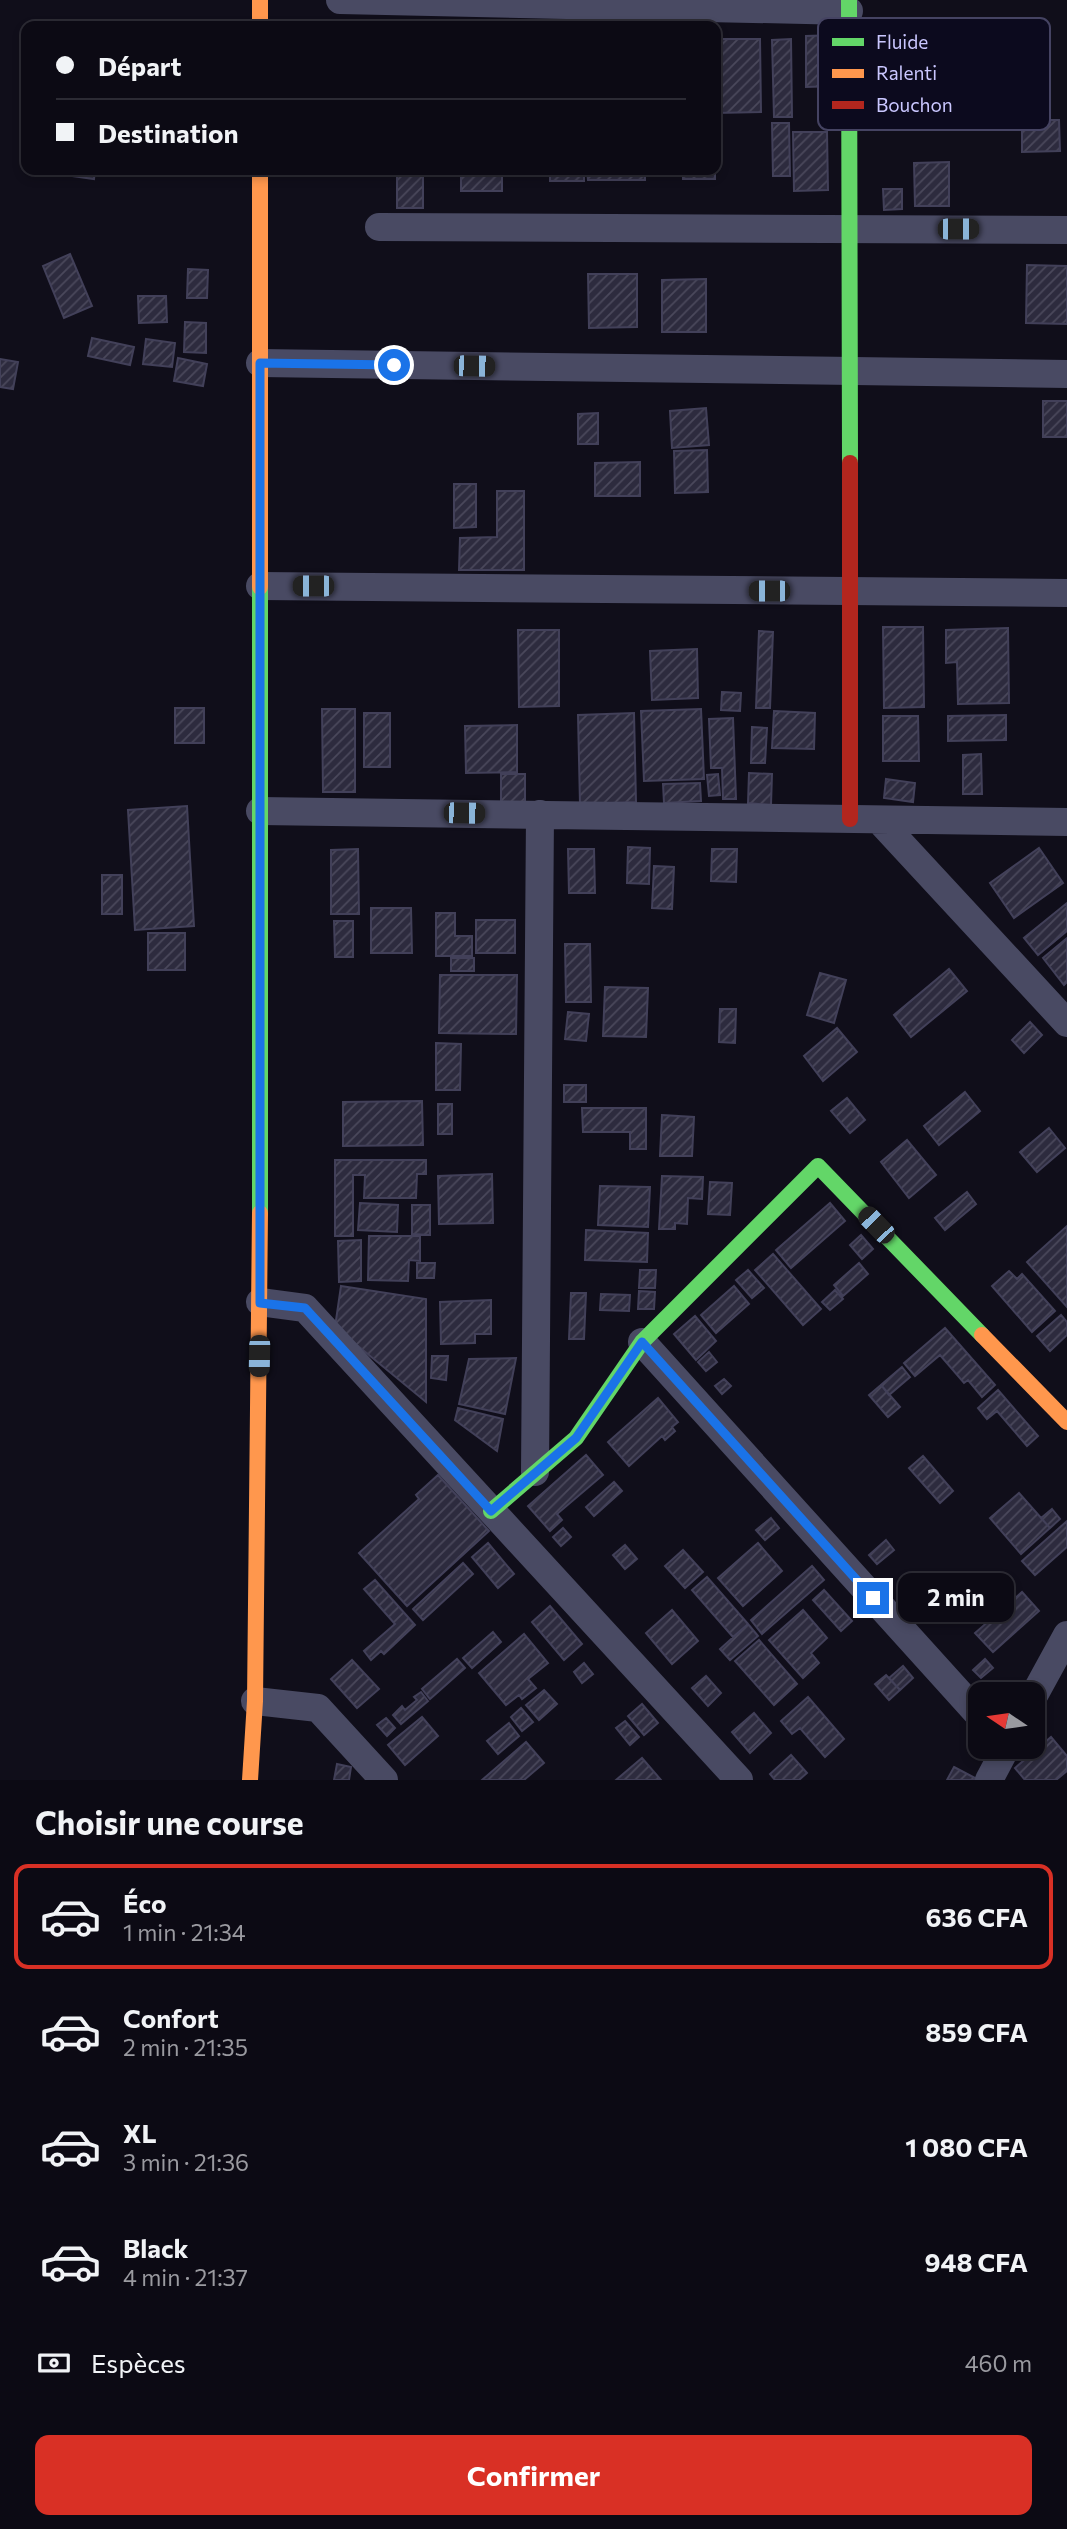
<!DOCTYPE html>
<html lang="fr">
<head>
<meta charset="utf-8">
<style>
  :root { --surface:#0c0a14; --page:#1a1822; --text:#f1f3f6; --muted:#9a9aa0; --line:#2c2b34; --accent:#d93025 }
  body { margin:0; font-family:Commissioner,sans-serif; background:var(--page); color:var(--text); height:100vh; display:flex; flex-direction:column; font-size:26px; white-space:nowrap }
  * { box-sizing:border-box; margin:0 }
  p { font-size:23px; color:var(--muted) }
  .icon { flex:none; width:38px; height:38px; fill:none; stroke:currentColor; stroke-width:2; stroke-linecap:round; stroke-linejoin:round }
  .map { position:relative; height:1780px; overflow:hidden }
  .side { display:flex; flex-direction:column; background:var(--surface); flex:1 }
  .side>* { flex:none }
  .banner { position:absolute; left:21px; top:21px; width:700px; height:154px; border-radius:14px; box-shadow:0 4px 10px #0003,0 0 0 2px var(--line); display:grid; align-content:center; height:154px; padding:0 35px; background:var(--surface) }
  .needle { width:46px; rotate:283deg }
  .tools { position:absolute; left:968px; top:1682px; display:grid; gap:14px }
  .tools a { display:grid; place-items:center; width:77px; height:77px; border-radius:14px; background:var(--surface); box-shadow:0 4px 10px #0003,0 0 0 2px var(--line); font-size:35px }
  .end { position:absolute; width:32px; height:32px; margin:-16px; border:9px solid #1a73e8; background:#fff; box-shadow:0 0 0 4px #fff }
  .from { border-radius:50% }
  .bubble { position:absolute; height:49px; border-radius:14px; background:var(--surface); box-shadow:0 4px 10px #0003,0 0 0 2px var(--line); font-size:23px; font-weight:700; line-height:49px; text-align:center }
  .car { position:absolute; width:21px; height:42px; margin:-21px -10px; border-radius:9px; box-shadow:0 0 5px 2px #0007; background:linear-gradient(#222 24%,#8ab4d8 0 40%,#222 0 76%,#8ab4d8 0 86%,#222 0) }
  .banner b { display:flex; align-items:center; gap:24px; height:66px; font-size:26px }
  .banner b+b { border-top:2px solid var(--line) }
  .banner i { width:18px; height:18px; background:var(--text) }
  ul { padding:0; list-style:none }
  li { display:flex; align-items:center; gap:21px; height:105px; margin:0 14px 10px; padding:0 21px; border:4px solid transparent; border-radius:14px }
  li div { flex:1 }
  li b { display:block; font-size:26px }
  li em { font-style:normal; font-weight:700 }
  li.active { border-color:var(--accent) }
  li>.icon { width:63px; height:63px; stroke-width:1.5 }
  h2 { padding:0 35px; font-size:32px; line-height:84px }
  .pay { display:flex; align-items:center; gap:18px; height:77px; padding:0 35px; font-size:26px }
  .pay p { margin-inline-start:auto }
  .action { display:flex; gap:14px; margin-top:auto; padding:14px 35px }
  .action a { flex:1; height:80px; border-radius:14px; background:var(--accent); color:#fff; font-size:28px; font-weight:700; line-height:80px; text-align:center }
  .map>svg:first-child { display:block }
  .building { fill:url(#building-hatch); stroke:#424059; stroke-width:2 }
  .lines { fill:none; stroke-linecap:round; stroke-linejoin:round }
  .street { stroke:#494a63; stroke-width:28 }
  .fast { stroke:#63d668; stroke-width:16 }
  .slow { stroke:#ff974d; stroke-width:16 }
  .jam { stroke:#b3261e; stroke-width:16 }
  .route { stroke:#1a73e8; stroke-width:9 }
  .key { fill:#0c0a1e; stroke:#454362; stroke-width:2 }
  .key-label { font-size:19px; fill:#cac7ff }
</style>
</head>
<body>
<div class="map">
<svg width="1067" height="1780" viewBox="0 0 1067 1780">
  <defs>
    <pattern id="building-hatch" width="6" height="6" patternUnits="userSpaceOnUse" patternTransform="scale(1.75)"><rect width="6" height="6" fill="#2d2b3e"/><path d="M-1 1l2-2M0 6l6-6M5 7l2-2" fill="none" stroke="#4a485b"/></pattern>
  </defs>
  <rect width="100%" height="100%" fill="#100e1a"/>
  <path class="building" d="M836 35 837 86 806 87V36Z
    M716 39H760L761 112 716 113Z
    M791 39 792 117H774L772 40Z
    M1022 120H1059L1060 151 1022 152Z
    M772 123H789L790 176H773Z
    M793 132H827L828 190 794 191Z
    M949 162V206H915L914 163Z
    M57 170H95L94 179 57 174Z
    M397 170H423V208H397Z
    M461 170H502V191H461Z
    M550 170H584V181H550Z
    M587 170H645V180H588Z
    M683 170H715V179H683Z
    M883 189H902V209L884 210Z
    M70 254 92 306 64 318 43 266Z
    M1027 265 1067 266V324L1026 323Z
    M188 269 208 270 207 298H187Z
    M588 274H637V327L589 328Z
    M706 279V332H662V280Z
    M138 296H166L167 322 139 323Z
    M185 322 206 323V353L184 352Z
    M92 338 134 347 130 365 88 356Z
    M146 339 175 343 172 367 143 364Z
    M178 358 207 364 203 386 174 381Z
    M0 359 18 362 13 389 0 387Z
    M1043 401H1067V437H1043Z
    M706 408 709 445 672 448 670 411Z
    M598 413V444H578V414Z
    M707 450 708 492 675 493 674 451Z
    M640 462V496H595V463Z
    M454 484H476V527L454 528Z
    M497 491H524V570H459L460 538 497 537Z
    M883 627H923L924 707 884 708Z
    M1008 628 1009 703 958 704 957 662 946 663V630Z
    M518 630H559V706L519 707Z
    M759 631 773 632 770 708H756Z
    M697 649 698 698 652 700 650 651Z
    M722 692 741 693 740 711 721 710Z
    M175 708H204V743H175Z
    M322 709H355V792H323Z
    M701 709 704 779 644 781 641 711Z
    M774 711 815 713 814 749 772 748Z
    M364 713H390V767H364Z
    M634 713 636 802 580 804 578 715Z
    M1006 715V740L948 741V716Z
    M883 716H918L919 761H883Z
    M733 718 736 799H723L722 768H711L709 719Z
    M517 725V772L466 773 465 726Z
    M752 727 767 728 765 763H751Z
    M981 754 982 794H963V755Z
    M749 773 772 774 771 805 748 803Z
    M501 774H525V802L501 803Z
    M718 774 720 795 709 796 707 775Z
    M886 779 915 783 913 802 884 798Z
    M700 783 701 801 664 803 663 784Z
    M187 806 194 926 135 930 128 810Z
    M628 847 650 848 649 884 627 883Z
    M1039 848 1063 883 1014 918 990 883Z
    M358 849 359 914H331V850Z
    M568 849H594L595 893H569Z
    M712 849H737L736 882 711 881Z
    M654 866 674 867 672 909 652 908Z
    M102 875H122V914H102Z
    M1067 903V931L1038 955 1024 938Z
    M371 908H411L412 953H371Z
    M436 913H455V936H472V956H436Z
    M476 920H515V953H476Z
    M334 921H353V957H335Z
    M148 933H185V970H148Z
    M1067 938V982L1064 985 1043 958Z
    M565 944H590L591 1002H566Z
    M451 958H474V971H451Z
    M949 969 967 991 911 1037 894 1015Z
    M820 973 846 980 834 1023 807 1015Z
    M440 975H517L516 1034 439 1033Z
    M605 987 648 988 646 1037 603 1036Z
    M720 1009H736L735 1043 719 1042Z
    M568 1012 589 1014 586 1041 565 1039Z
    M1030 1022 1042 1035 1024 1053 1012 1040Z
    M837 1028 857 1052 823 1081 804 1056Z
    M436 1043 461 1044 460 1090H436Z
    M564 1085H586V1102H564Z
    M965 1092 980 1111 939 1145 924 1126Z
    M847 1098 865 1120 850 1133 831 1111Z
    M422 1101 423 1145 343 1146V1102Z
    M438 1104H452V1134H438Z
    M582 1108H646V1149H630V1132H583Z
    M662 1115 694 1117 692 1156H660Z
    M1049 1128 1065 1148 1037 1172 1020 1152Z
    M907 1140 936 1175 909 1198 881 1162Z
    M335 1160H426V1174H417L416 1198H364L365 1175H353V1236H335Z
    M492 1174 493 1223 439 1224 438 1176Z
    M662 1176 703 1177 702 1199 688 1198 687 1224 675 1223V1229H659Z
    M710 1182 732 1183 730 1215 708 1214Z
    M600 1186 650 1187 648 1227 598 1225Z
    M967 1192 976 1204 945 1230 935 1218Z
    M360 1203 398 1205 397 1232 358 1230Z
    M830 1203 845 1221 791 1268 776 1250Z
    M412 1205H430V1235L412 1234Z
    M1067 1226V1307L1027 1262Z
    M586 1230 648 1233 647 1262 585 1260Z
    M861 1235 873 1249 862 1259 850 1245Z
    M369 1236H420V1261L409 1260 408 1281 368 1280Z
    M361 1240V1281L339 1282 338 1241Z
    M773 1254 821 1309 803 1325 755 1270Z
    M417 1263H435L434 1278H417Z
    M859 1263 868 1274 843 1296 834 1285Z
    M640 1270H656L655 1288H639Z
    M748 1270 764 1288 752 1298 736 1280Z
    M1009 1271 1017 1279 1022 1274 1055 1311 1032 1332 992 1286Z
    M341 1286 426 1299V1402L335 1327Z
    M734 1286 749 1304 716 1333 701 1315Z
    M835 1290 843 1299 830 1310 822 1302Z
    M639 1291 655 1292 654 1309H638Z
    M571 1293H586L584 1339H569Z
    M601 1294 630 1295 629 1311 600 1310Z
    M491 1300V1334H475V1343L441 1344 440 1302Z
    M1061 1315 1067 1322V1335L1050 1351 1037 1336Z
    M695 1316 716 1341 696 1360 674 1334Z
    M945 1328 995 1385 982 1397 968 1380 964 1383 940 1355 915 1376 904 1363Z
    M709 1352 717 1362 706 1371 698 1362Z
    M432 1356H448L446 1380 431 1378Z
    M516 1358 505 1414 459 1404 469 1359Z
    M902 1367 910 1377 889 1395 881 1385Z
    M724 1379 731 1386 722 1394 715 1386Z
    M881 1385 900 1407 888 1417 869 1395Z
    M998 1390 1038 1436 1027 1446 997 1411 987 1419 978 1408Z
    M658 1398 678 1422 672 1427 675 1431 665 1440 662 1436 629 1466 608 1442Z
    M458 1408 503 1419 497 1451 455 1420Z
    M586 1455 603 1475 557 1514 562 1520 550 1531 528 1506Z
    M923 1456 953 1491 940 1503 909 1468Z
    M438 1475 489 1531 407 1606 359 1553 419 1499 416 1495Z
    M614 1482 622 1491 594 1516 586 1507Z
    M1019 1493 1050 1528 1021 1554 990 1518Z
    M1052 1509 1060 1519 1050 1528 1041 1518Z
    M771 1518 779 1528 765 1540 756 1530Z
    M1067 1521V1547L1035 1575 1022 1561Z
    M563 1528 571 1537 561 1546 553 1537Z
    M886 1540 894 1550 877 1564 869 1555Z
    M488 1543 514 1574 498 1588 472 1557Z
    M758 1543 782 1571 743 1606 718 1578Z
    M625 1545 637 1559 625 1569 613 1555Z
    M683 1550 703 1572 685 1588 665 1566Z
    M463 1563 473 1574 423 1620 413 1609Z
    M812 1566 824 1580 762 1634 751 1620Z
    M707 1577 748 1624 733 1637 692 1590Z
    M375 1580 415 1625 384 1654 381 1651 371 1660 364 1651 395 1624 364 1589Z
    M824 1590 852 1621 841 1631 813 1600Z
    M1022 1592 1039 1611 993 1652 975 1633Z
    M550 1606 582 1644 564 1660 532 1622Z
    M672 1610 698 1641 672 1664 646 1633Z
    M803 1610 827 1638 811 1653 819 1663 803 1678 769 1640Z
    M748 1624 758 1636 730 1660 720 1649Z
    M493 1632 501 1642 472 1668 463 1658Z
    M524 1634 548 1663 528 1679 536 1688 522 1699 519 1695 506 1705 479 1673Z
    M759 1640 797 1684 774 1705 735 1661Z
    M457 1659 465 1668 430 1699 422 1689Z
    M985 1659 993 1668 981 1678 973 1670Z
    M352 1660 379 1689 357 1708 331 1679Z
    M584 1663 593 1674 582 1683 574 1672Z
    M903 1666 913 1678 900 1690 889 1678Z
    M886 1675 900 1690 889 1700 875 1684Z
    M706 1676 721 1693 708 1706 692 1688Z
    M544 1690 557 1704 539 1720 526 1705Z
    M421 1692 428 1701 401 1724 393 1715 402 1706 405 1710 417 1700 414 1697Z
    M808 1697 844 1739 825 1757 800 1728 792 1734 781 1721Z
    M642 1704 658 1723 644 1735 628 1716Z
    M521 1708 533 1722 522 1731 511 1717Z
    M754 1713 771 1733 750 1753 732 1732Z
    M422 1717 438 1736 405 1765 388 1745Z
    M386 1718 395 1728 387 1736 377 1725Z
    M625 1721 639 1737 630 1745 616 1728Z
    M509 1723 519 1736 498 1754 487 1741Z
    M1051 1737 1067 1756V1771L1056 1780H1025L1015 1768Z
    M526 1742 544 1763 524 1780H482Z
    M791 1755 807 1773 799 1780H775L770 1774Z
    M642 1758 661 1780H616Z
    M337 1764 351 1767 349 1780H334Z
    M954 1767 977 1779 976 1780H947Z"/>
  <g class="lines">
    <path class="street" d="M340 0 849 11
      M379 227 1067 230
      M260 363 1067 374
      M260 586 1067 593
      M260 811 1067 822
      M879 820 1067 1023
      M260 1302 305 1308 739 1780
      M642 1342 980 1716
      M535 1472 540 814
      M1032 1699 1067 1635
      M255 1701 318 1708 384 1780
      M989 1780 1007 1746"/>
    <path class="fast" d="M849 0 850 463
      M260 587V1213
      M491 1511 576 1438 642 1342 818 1166 982 1335"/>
    <path class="slow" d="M260 0V26
      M260 170V587
      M982 1335 1067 1422
      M250 1780 255 1701 260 1213"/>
    <path class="jam" d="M850 463V819"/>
  </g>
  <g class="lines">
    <path class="route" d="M394 365 260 363V1303L305 1308 491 1511 576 1438 642 1342 873 1598"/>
  </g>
  <rect x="818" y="18" width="232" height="112" rx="10" class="key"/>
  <rect x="832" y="38" width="32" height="8" fill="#63d668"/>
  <rect x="832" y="69" width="32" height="9" fill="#ff974d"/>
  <rect x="832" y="101" width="32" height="8" fill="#b3261e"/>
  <g class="key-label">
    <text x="876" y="49">Fluide</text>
    <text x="876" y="80">Ralenti</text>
    <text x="876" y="112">Bouchon</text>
  </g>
</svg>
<div class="tools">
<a><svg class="needle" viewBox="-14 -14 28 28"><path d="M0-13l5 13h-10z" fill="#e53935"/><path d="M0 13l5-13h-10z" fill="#9a9aa0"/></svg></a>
</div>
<i class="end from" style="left:394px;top:365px"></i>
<i class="end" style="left:873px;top:1598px"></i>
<div class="bubble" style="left:898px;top:1573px;width:116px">2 min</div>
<i class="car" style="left:958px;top:229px;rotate:90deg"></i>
<i class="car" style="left:474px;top:366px;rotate:91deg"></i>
<i class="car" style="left:313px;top:586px;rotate:270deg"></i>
<i class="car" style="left:769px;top:591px;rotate:270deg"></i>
<i class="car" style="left:464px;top:813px;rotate:91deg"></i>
<i class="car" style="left:876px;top:1225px;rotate:316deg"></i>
<i class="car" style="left:259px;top:1356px;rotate:181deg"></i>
<div class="banner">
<b><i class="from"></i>Départ</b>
<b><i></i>Destination</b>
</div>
</div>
<section class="side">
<h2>Choisir une course</h2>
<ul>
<li class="active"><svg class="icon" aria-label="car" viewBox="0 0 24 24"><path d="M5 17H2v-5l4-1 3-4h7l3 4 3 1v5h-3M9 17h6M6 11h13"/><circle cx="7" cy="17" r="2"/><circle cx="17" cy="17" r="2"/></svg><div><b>Éco</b><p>1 min · 21:34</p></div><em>636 CFA</em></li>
<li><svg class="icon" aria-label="car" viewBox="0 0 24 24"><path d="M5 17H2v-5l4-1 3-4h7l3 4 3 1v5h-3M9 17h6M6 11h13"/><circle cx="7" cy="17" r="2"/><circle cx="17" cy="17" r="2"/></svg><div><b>Confort</b><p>2 min · 21:35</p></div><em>859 CFA</em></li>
<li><svg class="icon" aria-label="car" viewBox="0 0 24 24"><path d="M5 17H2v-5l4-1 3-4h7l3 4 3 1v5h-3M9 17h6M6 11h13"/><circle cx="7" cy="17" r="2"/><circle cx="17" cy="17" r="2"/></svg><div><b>XL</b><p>3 min · 21:36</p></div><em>1 080 CFA</em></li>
<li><svg class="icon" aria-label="car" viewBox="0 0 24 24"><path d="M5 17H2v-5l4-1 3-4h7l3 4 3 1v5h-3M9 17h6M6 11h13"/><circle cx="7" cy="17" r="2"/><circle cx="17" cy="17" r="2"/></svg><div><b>Black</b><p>4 min · 21:37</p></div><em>948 CFA</em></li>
</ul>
<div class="pay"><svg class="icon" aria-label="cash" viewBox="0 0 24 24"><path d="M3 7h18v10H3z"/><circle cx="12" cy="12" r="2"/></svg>Espèces<p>460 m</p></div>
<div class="action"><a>Confirmer</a></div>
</section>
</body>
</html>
